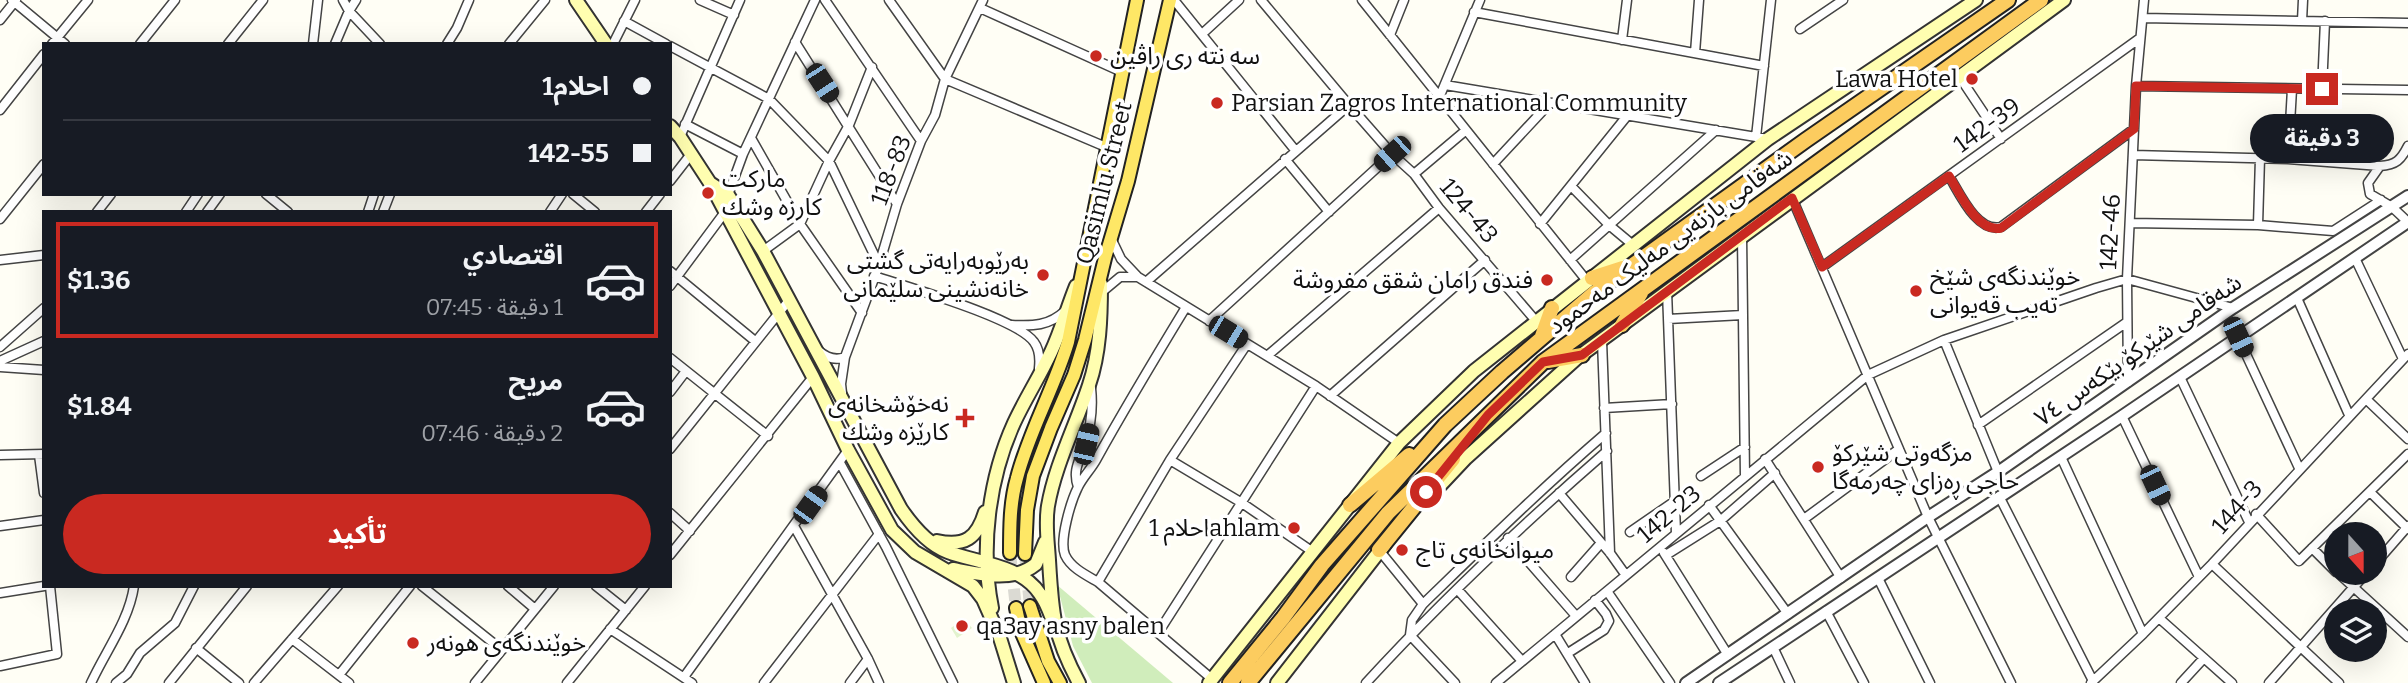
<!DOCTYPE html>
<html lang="ar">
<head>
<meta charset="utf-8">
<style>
  :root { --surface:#171b24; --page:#20242c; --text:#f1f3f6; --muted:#9ea1a6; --line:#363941; --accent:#c92921 }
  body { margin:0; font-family:Bitter,"Noto Sans Arabic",serif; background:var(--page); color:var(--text); direction:rtl; height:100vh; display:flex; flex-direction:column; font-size:26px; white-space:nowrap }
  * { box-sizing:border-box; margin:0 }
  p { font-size:23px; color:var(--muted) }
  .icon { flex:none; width:38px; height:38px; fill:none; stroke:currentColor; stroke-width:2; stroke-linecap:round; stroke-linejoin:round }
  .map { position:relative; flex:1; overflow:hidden; direction:ltr }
  .drawer { position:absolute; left:42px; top:210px; width:630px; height:378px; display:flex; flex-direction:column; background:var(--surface); border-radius:0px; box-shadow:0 7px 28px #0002; direction:rtl }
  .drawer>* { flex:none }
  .top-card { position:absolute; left:42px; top:42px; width:630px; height:154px; border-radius:0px; box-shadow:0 7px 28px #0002; direction:rtl; display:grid; align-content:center; height:154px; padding:0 21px; background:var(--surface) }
  .needle { width:46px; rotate:159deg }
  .fabs { position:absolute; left:2324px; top:522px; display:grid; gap:14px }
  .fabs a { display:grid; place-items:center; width:63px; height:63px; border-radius:50%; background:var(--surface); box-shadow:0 7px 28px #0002; font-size:35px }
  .end { position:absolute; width:32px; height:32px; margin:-16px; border:9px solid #c92921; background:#fff; box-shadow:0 0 0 4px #fff }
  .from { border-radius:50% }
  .bubble { position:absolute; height:49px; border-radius:24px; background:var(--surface); box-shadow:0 7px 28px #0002; font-size:23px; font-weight:700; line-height:49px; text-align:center; direction:rtl }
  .car { position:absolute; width:21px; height:42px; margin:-21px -10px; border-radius:9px; box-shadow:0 0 5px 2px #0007; background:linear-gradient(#222 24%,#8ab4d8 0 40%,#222 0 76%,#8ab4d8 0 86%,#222 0) }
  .top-card b { display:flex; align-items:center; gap:24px; height:66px; font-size:26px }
  .top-card b+b { border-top:2px solid var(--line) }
  .top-card i { width:18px; height:18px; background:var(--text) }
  ul { padding:12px 0 0; list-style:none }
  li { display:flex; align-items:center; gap:21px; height:116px; margin:0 14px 10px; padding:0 7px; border:4px solid transparent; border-radius:0px }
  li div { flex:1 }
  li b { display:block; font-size:26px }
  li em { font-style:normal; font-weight:700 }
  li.current { border-color:var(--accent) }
  li>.icon { width:63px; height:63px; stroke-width:1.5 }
  .action { display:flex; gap:14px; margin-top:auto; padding:14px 21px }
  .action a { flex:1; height:80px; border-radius:42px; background:var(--accent); color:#fff; font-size:28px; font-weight:700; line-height:80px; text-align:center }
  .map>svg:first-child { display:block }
  .green { fill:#d0edbb }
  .pitch { fill:#e3f3ce }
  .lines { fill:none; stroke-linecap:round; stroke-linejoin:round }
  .primary-tunnel { stroke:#dbdad3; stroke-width:12; stroke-dasharray:12 6; stroke-linecap:butt }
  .minor-casing { stroke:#444; stroke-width:11 }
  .tertiary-casing { stroke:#444; stroke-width:14 }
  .secondary-casing { stroke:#333; stroke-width:16 }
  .primary-casing { stroke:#222; stroke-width:16 }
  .trunk-casing { stroke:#222; stroke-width:18 }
  .minor { stroke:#fff; stroke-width:8 }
  .tertiary { stroke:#fff; stroke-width:10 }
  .secondary { stroke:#fffeb0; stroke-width:12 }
  .primary { stroke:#fee766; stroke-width:12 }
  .trunk { stroke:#fccc5f; stroke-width:14 }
  .route { stroke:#c92921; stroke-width:9 }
  .poi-dot { fill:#c92921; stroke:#fff; stroke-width:2.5 }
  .labels { text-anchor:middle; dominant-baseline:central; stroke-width:7; stroke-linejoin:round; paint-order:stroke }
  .poi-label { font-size:24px; fill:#111; stroke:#fff; text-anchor:start }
  .street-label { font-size:24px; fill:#111; stroke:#fff }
</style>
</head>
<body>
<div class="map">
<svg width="2408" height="683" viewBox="0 0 2408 683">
  <rect width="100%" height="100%" fill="#fffef5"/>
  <path class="green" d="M1057 585 1173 683H1092L1073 646Z"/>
  <path class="pitch" d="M964 618 972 628 957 638 951 628Z"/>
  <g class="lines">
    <path class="primary-tunnel" d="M1010 553 1016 608
      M1025 554 1030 606"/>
    <g class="minor-casing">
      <path id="minor" d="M12 0 65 44
        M343 0 349 11 380 44
        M700 0 734 15
        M825 0 921 141
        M889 0 945 79 1106 147
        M1174 0 1295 150
        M1261 0 1349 105 1392 154 1414 174 1439 208 1536 321
        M1362 0 1587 281
        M980 8 1122 72
        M1474 12 1764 66
        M2143 18 2408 23
        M0 20 16 0
        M624 21 666 44
        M2302 21 2303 0
        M1800 29 1843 0
        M1202 34 1239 0
        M1390 35 1404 0
        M1622 40 1627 0
        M795 42 897 204
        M52 44 88 0
        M140 44 175 0
        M228 44 263 0
        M313 44 318 0
        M335 44 349 11 356 0
        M447 44 457 28 469 0
        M509 44 545 0
        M613 44 635 0
        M670 46 769 99 829 161 879 265
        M1695 53 1699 0
        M1959 76 2001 139
        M1445 85 1768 139
        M2136 86 2408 90
        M2322 89 2325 21
        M1439 98 1480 0
        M0 110 44 54
        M685 124 743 154
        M680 137 740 0
        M1756 137 1771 0
        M751 138 800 224 862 313
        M2408 146C2401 160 2396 165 2380 166L2368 183 2370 194 2392 207 2408 222
        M2133 155 2288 159 2380 166
        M1285 159 1329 212
        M2288 159 2292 89
        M1493 164 1549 104
        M1414 174 1465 131
        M1949 176C1960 194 1977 233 2001 227L2134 129
        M670 181 691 154
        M1571 186 1609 225 1633 245
        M266 194 288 212
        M573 194 595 212
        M1792 198 1928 517 2011 683
        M97 212 111 194
        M186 212 198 194
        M207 212 220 194
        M368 212 374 194
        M383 212 390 194
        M550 212 562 194
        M646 212 660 194
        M0 219 44 164
        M2130 223 2258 225 2333 231 2381 200
        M1540 224 1627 116
        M2258 225 2260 158
        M1742 236 1745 476
        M1111 238 1121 259 1138 277 1316 386 1399 443
        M763 251 800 224 829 161 849 125 872 67
        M2355 258 2403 359
        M0 260 44 255
        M1570 260 1716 130
        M1822 267 2140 38
        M670 271 755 341
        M874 276C907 287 1017 318 1034 342 1040 350 1040 359 1039 368
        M1146 282 1349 105
        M670 286 725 212 728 195 743 154 815 0
        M1667 291 1676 533
        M1102 292 1120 277H1138
        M2297 298 2349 415
        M1186 307C1155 358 1125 408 1096 460 1091 469 1083 477 1078 487 1071 501 1059 540 1065 555 1071 568 1086 575 1098 582L1212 679
        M1668 319 1743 315
        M1209 321 1392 154
        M1012 325C1033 326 1049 326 1065 311
        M2238 337 2299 468
        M1944 340 1998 472
        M1602 341 1610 553
        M0 347 44 308
        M819 351C827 358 835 361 845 357
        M1267 356 1439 208
        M670 358 768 436
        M0 361 44 341
        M0 367 44 370
        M2180 377 2249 522
        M2128 382 2127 279 2136 86 2144 0
        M670 392 686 371
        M842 393 841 384 845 357 879 265 897 204 921 141 935 115 945 79 983 0
        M1330 396 1485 260
        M2366 399 2408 439
        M1604 408 1672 404
        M2122 416 2199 577
        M1978 425 2127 322
        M670 449 790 299
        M0 455 44 454
        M39 455 44 493
        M2061 457 2143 634
        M1765 459 1841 578
        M1170 460 1242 503 1313 552
        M840 463 886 547 953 683
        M1701 476 1745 447
        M1078 487C1072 470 1080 460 1085 444 1091 426 1093 407 1091 388
        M2370 492 2408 529
        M1559 493 1610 553 1625 574
        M1999 496 2093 681
        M1709 505 1788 614
        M670 513 690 531
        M2256 514 2299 561 2408 454
        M1804 519 1899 449
        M0 526 44 520
        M794 526 868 659 879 683
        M1630 532 1675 501
        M1508 538 1576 616
        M2312 548 2336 572
        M1379 550 1423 604
        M1664 553 1728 655
        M670 555 813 377
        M1666 555 1720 521 1775 473
        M2212 564 2339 683
        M2375 564 2408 526
        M2337 572 2408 637
        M1571 577 1601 543
        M1878 578 1930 683
        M1098 582 1170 460 1247 344
        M422 586 502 650
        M508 586 535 609
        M596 586 626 610
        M1457 589 1522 661
        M1607 591 1670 683
        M0 593 44 586
        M1826 611 1864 683
        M2159 618 2232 683
        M610 629 692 683
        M1158 633 1316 386
        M1555 634 1585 683
        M292 639 349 683
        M1773 647 1790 683
        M196 648 239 683
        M1568 653 1604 630 1609 621 1606 614 1595 600
        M0 666 57 654 50 586
        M339 675 410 586
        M684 677 848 450
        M91 683C105 652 129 621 134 586
        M116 683 127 674 140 653 175 623 194 586
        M169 683 247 586
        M254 683 338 586
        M475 683 554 586
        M567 683 645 586
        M764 683 879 534
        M850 683 868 659
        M1366 683C1442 600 1523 524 1607 451
        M1455 683 1410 635 1412 620 1423 604C1483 546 1542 488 1606 433
        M1496 683 1868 375 1944 340 2096 288 2127 279 2233 308
        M2091 683 2143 634 2212 564 2408 354
        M2181 683 2204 658
        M2269 683 2367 572"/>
    </g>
    <g class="tertiary-casing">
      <path id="tertiary" d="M1686 683 1928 517 1998 472 2233 308 2408 196
        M1719 683 2122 416 2408 222"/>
    </g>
    <g class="secondary-casing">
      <path id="secondary" d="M576 0 606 44
        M670 126 680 137 710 183 813 377 848 450 892 530 915 552 973 586 983 599 998 633
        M710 183 728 195 763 251 901 509C912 525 929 545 948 552 978 563 1021 565 1040 594 1047 603 1050 614 1054 624
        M1434 492 1466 458 1577 358 2064 0
        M937 541C965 547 977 538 985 512
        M953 569C979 574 1013 583 1036 564L1045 542
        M992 608C980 548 989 478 1014 423 1025 399 1040 376 1051 352 1061 331 1067 308 1076 286
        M996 625 1014 683
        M1079 683C1053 635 1052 612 1049 560 1048 543 1045 524 1048 506 1055 465 1076 425 1089 385 1100 353 1101 317 1101 284
        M1209 683 1399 443 1474 371 1768 139 1976 0
        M1277 683 1385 544"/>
    </g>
    <g class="primary-casing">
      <path id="primary" d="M1010 553C1010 528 1010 502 1017 478 1029 431 1054 389 1068 342L1137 0
        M1025 554 1027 510 1033 476 1051 428 1074 375 1085 340 1105 258 1128 181 1170 0
        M1030 606 1048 661 1060 683
        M1016 608 1021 631 1044 683"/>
    </g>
    <g class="trunk-casing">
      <path id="trunk" d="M1592 278 1623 268
        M1622 325 1641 293
        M1542 336 1552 308
        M1548 361 1582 355
        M1350 505 1409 455
        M1379 550 1453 459
        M1230 683 1283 618 1322 565 1445 425 1502 372 1594 293 1806 140 2008 0
        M1248 683 1388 513 1543 362 2041 0"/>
    </g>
    <use href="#minor" class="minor"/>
    <use href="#tertiary" class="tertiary"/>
    <use href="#secondary" class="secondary"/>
    <use href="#primary" class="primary"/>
    <use href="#trunk" class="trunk"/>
  </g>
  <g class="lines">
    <path class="route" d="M1426 492 1488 415 1543 362 1582 355 1792 198 1822 267 1949 176C1960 193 1977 233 2001 228L2134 129 2136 86 2322 89"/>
  </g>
  <g class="poi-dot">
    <circle cx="1096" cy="56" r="7"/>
    <circle cx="1972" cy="79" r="7"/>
    <circle cx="1217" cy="103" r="7"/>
    <circle cx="708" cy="193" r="7"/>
    <circle cx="1043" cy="275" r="7"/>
    <circle cx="1547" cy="280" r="7"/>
    <circle cx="1916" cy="291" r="7"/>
    <path d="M961.5 407.5h7v7h7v7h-7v7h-7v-7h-7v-7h7z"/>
    <circle cx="1818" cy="467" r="7"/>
    <circle cx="1294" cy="528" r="7"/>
    <circle cx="1402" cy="550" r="7"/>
    <circle cx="962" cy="626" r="7"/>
    <circle cx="413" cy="643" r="7"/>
  </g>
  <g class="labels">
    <g class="poi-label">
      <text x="1110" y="56">سه نته رى راڤين</text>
      <text x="1958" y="79" text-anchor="end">Lawa Hotel</text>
      <text x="1231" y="103">Parsian Zagros International Community</text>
      <text x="722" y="179">ماركت<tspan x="722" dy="28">كارزه وشك</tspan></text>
      <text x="1029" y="261" text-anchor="end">بەرێوبەرایەتی گشتی<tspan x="1029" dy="28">خانەنشینی سلێمانی</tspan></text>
      <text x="1930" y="277">خوێندنگەی شێخ<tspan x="1930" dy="28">تەیب قەیوانی</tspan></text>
      <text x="1533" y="280" text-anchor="end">فندق رامان شقق مفروشة</text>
      <text x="949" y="404" text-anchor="end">نەخۆشخانەی<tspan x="949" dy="28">کارێزە وشك</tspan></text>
      <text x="1832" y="453">مزگەوتی شێرکۆ<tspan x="1832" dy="28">حاجی ڕەزای چەرمەگا</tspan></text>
      <text x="1280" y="528" text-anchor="end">احلام 1ahlam</text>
      <text x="1416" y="550">میوانخانەی تاج</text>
      <text x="976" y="626">qa3ay asny balen</text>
      <text x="427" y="643">خوێندنگەی هونەر</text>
    </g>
    <g class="street-label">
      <text transform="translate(1987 125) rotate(-36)">142-39</text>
      <text transform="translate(891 170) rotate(-69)">118-83</text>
      <text transform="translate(1104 183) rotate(-76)">Qasimlu Street</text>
      <text transform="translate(1469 211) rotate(50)">124-43</text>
      <text transform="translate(2110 232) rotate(-87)">142-46</text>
      <text transform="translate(1670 242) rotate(-36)">شەقامی بازنەیی مەلیک مەحمود</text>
      <text transform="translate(2138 350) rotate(-35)">شەقامی شێرکۆ بێکەس ٧٤</text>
      <text transform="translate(2237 507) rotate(-48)">144-3</text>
      <text transform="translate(1669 514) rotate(-40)">142-23</text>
    </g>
  </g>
</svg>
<div class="fabs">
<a><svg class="needle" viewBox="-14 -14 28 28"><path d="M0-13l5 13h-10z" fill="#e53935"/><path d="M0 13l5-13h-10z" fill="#9ea1a6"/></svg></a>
<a><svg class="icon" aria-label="layers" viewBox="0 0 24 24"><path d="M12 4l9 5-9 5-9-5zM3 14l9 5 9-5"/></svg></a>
</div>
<i class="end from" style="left:1426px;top:492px"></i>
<i class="end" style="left:2322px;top:89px"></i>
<div class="bubble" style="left:2250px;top:114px;width:144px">3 دقيقة</div>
<i class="car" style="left:822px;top:83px;rotate:147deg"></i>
<i class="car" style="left:1392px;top:154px;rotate:228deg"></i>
<i class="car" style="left:1228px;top:332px;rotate:121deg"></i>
<i class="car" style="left:2238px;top:337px;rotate:155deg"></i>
<i class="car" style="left:1086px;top:444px;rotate:13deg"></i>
<i class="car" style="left:2155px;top:485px;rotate:155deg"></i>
<i class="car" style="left:810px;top:505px;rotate:36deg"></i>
<div class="top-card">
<b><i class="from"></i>احلام1</b>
<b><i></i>142-55</b>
</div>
<section class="drawer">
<ul>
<li class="current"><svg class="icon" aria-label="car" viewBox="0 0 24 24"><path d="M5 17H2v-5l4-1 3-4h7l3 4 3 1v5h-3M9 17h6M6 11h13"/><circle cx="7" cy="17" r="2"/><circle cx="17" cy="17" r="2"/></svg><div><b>اقتصادي</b><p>1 دقيقة · 07:45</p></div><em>$1.36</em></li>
<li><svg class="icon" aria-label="car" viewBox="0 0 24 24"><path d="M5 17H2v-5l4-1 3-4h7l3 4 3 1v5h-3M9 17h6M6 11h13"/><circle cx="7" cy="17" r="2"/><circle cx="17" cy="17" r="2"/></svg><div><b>مريح</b><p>2 دقيقة · 07:46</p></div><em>$1.84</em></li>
</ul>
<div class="action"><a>تأكيد</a></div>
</section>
</div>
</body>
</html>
